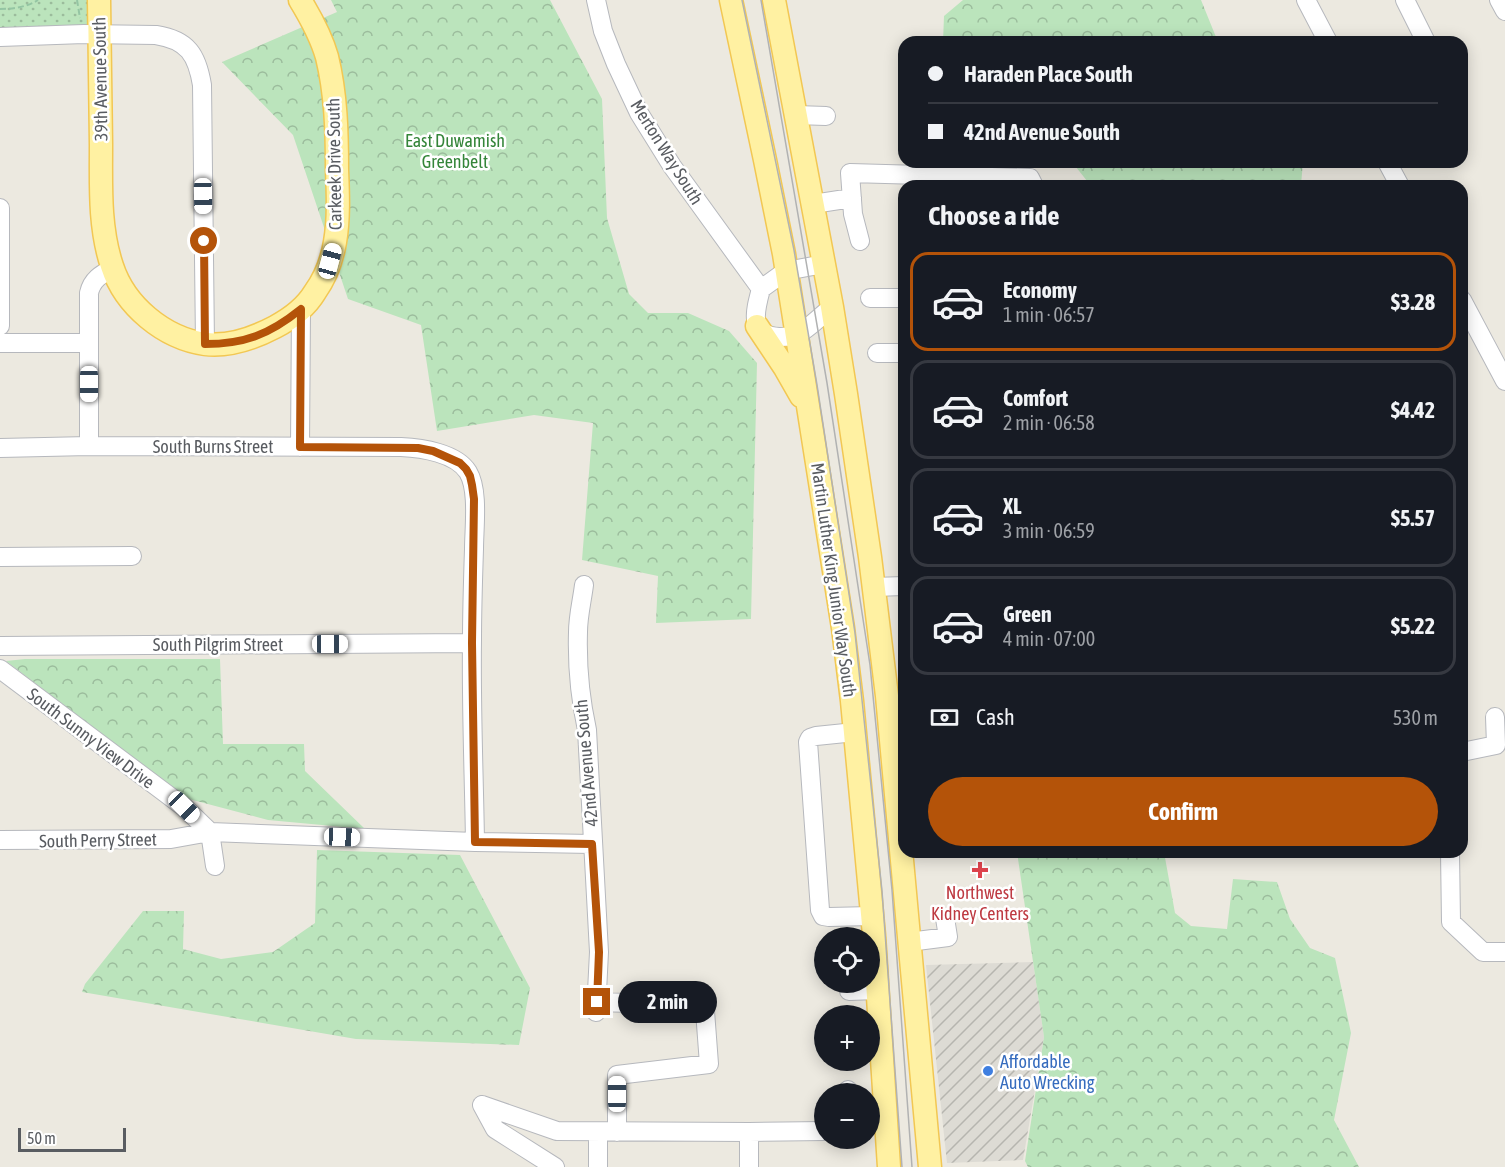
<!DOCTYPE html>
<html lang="en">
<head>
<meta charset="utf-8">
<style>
  :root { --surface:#171b24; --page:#20242c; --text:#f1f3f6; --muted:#9ea1a6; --line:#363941; --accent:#b45309 }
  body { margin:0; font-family:"Asap Condensed",sans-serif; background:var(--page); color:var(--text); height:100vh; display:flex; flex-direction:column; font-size:22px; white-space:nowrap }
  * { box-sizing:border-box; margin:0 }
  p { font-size:20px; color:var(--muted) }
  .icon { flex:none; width:33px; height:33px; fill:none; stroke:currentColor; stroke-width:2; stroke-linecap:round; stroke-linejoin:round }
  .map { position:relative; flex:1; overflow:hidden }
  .panel { position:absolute; left:898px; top:180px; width:570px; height:678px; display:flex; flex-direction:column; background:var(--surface); border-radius:18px; box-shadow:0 3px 15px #0003 }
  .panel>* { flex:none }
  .banner { position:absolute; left:898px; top:36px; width:570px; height:132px; border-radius:18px; box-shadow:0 3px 15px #0003; display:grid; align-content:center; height:132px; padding:0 30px; background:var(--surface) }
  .controls { position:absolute; left:814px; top:927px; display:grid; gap:12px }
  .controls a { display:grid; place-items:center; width:66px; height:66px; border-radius:50%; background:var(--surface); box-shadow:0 3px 15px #0003; font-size:30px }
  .scale { position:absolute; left:18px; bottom:15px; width:108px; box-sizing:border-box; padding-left:6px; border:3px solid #595c61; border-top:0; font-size:16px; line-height:21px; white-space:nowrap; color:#595c61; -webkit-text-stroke:4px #fff; paint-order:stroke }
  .end { position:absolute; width:27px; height:27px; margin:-14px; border:8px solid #b45309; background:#fff; box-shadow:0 0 0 3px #fff }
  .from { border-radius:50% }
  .bubble { position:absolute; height:42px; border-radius:21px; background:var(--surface); box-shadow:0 3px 15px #0003; font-size:20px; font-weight:700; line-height:42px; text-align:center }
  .car { position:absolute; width:18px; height:36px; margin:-18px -9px; border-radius:8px; box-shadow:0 0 4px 2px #0007; background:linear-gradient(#fff 24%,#345 0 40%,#fff 0 76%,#345 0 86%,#fff 0) }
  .banner b { display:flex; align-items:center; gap:21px; height:57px; font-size:22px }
  .banner b+b { border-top:2px solid var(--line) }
  .banner i { width:15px; height:15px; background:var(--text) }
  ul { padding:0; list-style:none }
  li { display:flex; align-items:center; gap:18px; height:99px; margin:0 12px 9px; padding:0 18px; border:3px solid var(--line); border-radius:18px }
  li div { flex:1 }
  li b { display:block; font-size:22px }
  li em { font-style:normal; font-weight:700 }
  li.on { border-color:var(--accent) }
  li>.icon { width:54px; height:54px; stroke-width:1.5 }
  h2 { padding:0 30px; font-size:27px; line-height:72px }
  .pay { display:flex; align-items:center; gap:15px; height:66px; padding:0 30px; font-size:22px }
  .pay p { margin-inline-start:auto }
  .cta { display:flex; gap:12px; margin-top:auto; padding:12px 30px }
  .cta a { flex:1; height:69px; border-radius:36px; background:var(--accent); color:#fff; font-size:24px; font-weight:700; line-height:69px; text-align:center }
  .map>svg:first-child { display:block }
  .industrial { fill:url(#industrial-furrows) }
  .forest { fill:url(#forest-crowns) }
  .park { fill:url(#park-dots) }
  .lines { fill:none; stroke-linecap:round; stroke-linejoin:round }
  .minor-casing { stroke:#b6b8bd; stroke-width:20 }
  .major-casing { stroke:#f2c753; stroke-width:25 }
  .path { stroke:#94c5a3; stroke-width:2; stroke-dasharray:6 3; stroke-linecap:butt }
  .minor { stroke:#fff; stroke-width:18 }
  .major { stroke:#fff1a2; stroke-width:22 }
  .tram { stroke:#b1b2b2; stroke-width:1.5 }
  .route { stroke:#b45309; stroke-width:8 }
  .health-dot { fill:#e0444e; stroke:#fff; stroke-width:2 }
  .shop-dot { fill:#3f7fe0; stroke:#fff; stroke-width:2 }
  .labels { text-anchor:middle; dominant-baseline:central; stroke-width:5; stroke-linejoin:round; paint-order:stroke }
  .street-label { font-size:18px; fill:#595c61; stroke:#fff }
  .park-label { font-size:18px; fill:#348539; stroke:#fff }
  .health-label { font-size:18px; fill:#be3a42; stroke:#fff }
  .shop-label { font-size:18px; fill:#366cbe; stroke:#fff; text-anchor:start }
</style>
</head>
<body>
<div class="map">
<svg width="1505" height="1167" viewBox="0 0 1505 1167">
  <defs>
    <pattern id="industrial-furrows" width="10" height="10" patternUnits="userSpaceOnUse" patternTransform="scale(1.5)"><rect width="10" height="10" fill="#dddbd4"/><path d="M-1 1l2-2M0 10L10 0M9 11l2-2" fill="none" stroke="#b6b5af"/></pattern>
    <pattern id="forest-crowns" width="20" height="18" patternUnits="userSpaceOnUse" patternTransform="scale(1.5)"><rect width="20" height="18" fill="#bbe4bc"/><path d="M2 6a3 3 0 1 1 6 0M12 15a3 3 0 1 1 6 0" fill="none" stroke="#9bbc9c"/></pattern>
    <pattern id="park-dots" width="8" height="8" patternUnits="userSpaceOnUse" patternTransform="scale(1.5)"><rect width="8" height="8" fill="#bbe4bc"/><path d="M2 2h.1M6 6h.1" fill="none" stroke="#9bbc9c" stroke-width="1.8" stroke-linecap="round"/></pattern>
  </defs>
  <rect width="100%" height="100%" fill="#ece9e0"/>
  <path class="industrial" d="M1033 962 1044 1037 1023 1160 947 1163 926 965Z"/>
  <path class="forest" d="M331 0H550L602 99 607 218 629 294 648 313H688L729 331 757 363 751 619 656 623 658 576 582 560 593 423 534 415 437 431 421 325 348 299 293 135 222 62 337 12Z
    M963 0H1201L1218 42H943L944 16Z
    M1072 162H1303L1301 185 1300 186H1091Z
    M25 659H220L223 744H304L305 771 365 829 268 820 185 798 6 661Z
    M317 850 460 855 530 988 519 1045 356 1039 82 992 85 984 143 911H184L183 949 221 959 273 952 315 923Z
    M1017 852H1164L1175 913 1191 926 1227 929 1233 879 1277 882 1290 919 1310 948 1335 958 1351 1033 1334 1120 1359 1167H1028L1025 1161 1044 1037Z"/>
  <path class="park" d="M0 0H101L102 35 0 37Z"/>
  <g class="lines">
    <g class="minor-casing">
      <path id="minor" d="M596 0 603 31 616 64 639 113 672 166 761 289
        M1306 0 1328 42
        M1405 0 1426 42
        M1499 0 1505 11
        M0 37 84 34 156 35C188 40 197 55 202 85L205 344
        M796 115 826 116
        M1387 162 1400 186
        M813 204 852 198
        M0 208V326
        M860 241 853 214 850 173 1030 178 1034 186
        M824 264 786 271 761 289C755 311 748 335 779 337 784 337 793 337 798 334 807 330 823 314 832 307
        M870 298H904
        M1462 300 1505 381
        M0 343H89
        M877 353H904
        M89 446V293C92 279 102 274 113 268
        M300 447 301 309
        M0 448 89 446 401 447C422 448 456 453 468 472 479 490 474 528 474 549 473 579 472 610 472 640 471 707 474 775 475 842
        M0 557 132 556
        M584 585C582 601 578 616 578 632 577 665 580 698 587 730L599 952 596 1012
        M874 587 904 586
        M0 646 472 643
        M0 669 184 807 210 832 215 866
        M855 732 816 736 810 738 808 742 820 910 823 916 829 917 872 916
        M1462 752 1496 745 1495 717
        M0 840 171 839 210 832 475 842 592 844
        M1450 852 1451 922 1483 952H1505
        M909 942 948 937 945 918
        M849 991 878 990
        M597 1002 665 1004 705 1011 709 1064 617 1075V1132
        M848 1094V1090
        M482 1105 557 1131 749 1132V1167
        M482 1105 495 1129 555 1167
        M598 1132V1167
        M749 1132 825 1131"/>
    </g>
    <g class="major-casing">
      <path id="major" d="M99 0C100 48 100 97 101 145 101 185 99 228 112 266 125 306 164 338 205 344 229 347 254 338 275 327 290 319 306 307 315 292 325 278 332 260 335 242 339 219 338 194 337 170 337 132 336 94 327 57 321 36 311 18 300 0
        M731 0 765 160 784 254 843 628 852 701 874 935 889 1167
        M774 0 832 307 846 394 870 557 887 696 930 1167
        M757 326 785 368 801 396"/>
    </g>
    <path class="path" d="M77 0 80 18
      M0 9C13 9 27 7 38 0"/>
    <use href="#minor" class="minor"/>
    <use href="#major" class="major"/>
    <path class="tram" d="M742 0 794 250 817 385 855 633 882 891 902 1167
      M761 0 827 383 870 665 892 890 912 1167"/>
  </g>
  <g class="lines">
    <path class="route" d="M204 241 205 344C245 344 270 334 301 309L300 447 418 448 433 451 460 463 466 469 470 476 472 485 474 499 472 643 475 842 592 844 599 952 597 1002"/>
  </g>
  <path class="health-dot" d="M977 861h6v6h6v6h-6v6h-6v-6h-6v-6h6z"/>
  <circle class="shop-dot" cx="988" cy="1071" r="6"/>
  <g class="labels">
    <g class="street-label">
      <text transform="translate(100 79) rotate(-91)">39th Avenue South</text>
      <text transform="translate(667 152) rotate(58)">Merton Way South</text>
      <text transform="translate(334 164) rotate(-91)">Carkeek Drive South</text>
      <text x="213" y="446">South Burns Street</text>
      <text transform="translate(834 580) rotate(82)">Martin Luther King Junior Way South</text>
      <text x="218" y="644">South Pilgrim Street</text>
      <text transform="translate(91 738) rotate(37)">South Sunny View Drive</text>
      <text transform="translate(586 763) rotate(-95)">42nd Avenue South</text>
      <text transform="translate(98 840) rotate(-1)">South Perry Street</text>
    </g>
    <g class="park-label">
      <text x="455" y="140">East Duwamish<tspan x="455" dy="21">Greenbelt</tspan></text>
    </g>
    <g class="health-label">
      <text x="980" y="892">Northwest<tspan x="980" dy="21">Kidney Centers</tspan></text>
    </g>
    <g class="shop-label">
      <text x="1000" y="1061">Affordable<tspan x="1000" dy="21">Auto Wrecking</tspan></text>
    </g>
  </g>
</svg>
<div class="controls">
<a><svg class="icon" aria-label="locate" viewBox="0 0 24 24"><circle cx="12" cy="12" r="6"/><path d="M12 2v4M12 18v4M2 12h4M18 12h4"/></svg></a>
<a>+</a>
<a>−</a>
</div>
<div class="scale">50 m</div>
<i class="end from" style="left:204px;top:241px"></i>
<i class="end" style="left:597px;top:1002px"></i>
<div class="bubble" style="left:618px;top:981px;width:99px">2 min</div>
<i class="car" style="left:203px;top:196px;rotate:179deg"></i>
<i class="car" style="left:330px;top:261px;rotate:15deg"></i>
<i class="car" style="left:89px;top:384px;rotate:180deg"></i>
<i class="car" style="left:330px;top:644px;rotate:90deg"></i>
<i class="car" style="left:184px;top:807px;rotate:135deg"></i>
<i class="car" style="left:342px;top:837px;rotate:92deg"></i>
<i class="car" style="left:617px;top:1094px;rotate:0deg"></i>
<div class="banner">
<b><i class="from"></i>Haraden Place South</b>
<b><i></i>42nd Avenue South</b>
</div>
<section class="panel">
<h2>Choose a ride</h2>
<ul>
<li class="on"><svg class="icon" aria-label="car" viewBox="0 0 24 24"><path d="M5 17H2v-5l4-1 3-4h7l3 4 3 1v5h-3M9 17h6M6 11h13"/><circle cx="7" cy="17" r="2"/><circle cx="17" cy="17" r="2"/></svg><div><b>Economy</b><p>1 min · 06:57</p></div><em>$3.28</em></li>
<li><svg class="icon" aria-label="car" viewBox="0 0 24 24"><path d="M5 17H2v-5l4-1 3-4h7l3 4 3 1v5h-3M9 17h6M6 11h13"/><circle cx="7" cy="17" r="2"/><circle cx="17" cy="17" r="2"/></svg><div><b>Comfort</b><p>2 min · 06:58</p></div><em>$4.42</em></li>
<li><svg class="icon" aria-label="car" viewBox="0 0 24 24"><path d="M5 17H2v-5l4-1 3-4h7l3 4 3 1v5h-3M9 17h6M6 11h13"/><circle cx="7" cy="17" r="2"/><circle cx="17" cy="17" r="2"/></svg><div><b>XL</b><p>3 min · 06:59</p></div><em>$5.57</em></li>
<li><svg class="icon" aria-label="car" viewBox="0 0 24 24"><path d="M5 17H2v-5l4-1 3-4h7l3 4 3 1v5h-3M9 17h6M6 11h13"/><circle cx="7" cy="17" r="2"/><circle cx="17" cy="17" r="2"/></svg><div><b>Green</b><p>4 min · 07:00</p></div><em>$5.22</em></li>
</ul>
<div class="pay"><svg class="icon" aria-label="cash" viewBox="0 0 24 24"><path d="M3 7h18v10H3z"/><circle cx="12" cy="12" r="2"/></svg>Cash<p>530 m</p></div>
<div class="cta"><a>Confirm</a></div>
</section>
</div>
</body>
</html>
